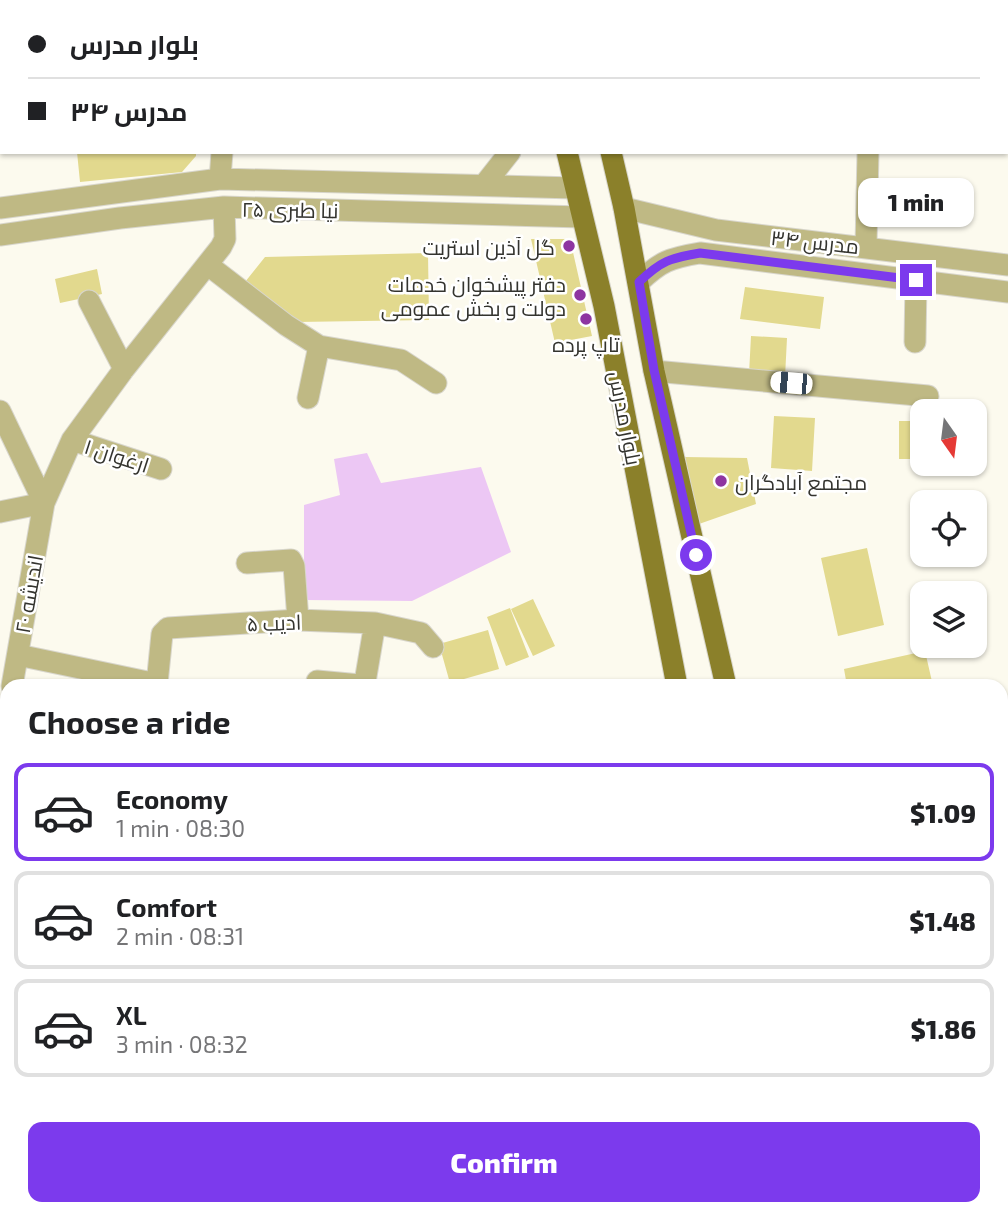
<!DOCTYPE html>
<html lang="en">
<head>
<meta charset="utf-8">
<style>
  :root { --surface:#fff; --page:#f6f6f6; --text:#202124; --muted:#757577; --line:#e0e0e0; --accent:#7c3aed }
  body { margin:0; font-family:"Exo 2",Cairo,sans-serif; background:var(--page); color:var(--text); height:100vh; display:flex; flex-direction:column; font-size:26px; white-space:nowrap }
  * { box-sizing:border-box; margin:0 }
  p { font-size:23px; color:var(--muted) }
  .icon { flex:none; width:38px; height:38px; fill:none; stroke:currentColor; stroke-width:2; stroke-linecap:round; stroke-linejoin:round }
  .map { position:relative; flex:1; overflow:hidden }
  .side { position:absolute; left:0px; top:679px; width:1008px; height:537px; display:flex; flex-direction:column; background:var(--surface); border-radius:21px 21px 0 0; box-shadow:0 2px 5px #0004 }
  .side>* { flex:none }
  .guide { position:absolute; left:0px; top:0px; width:1008px; height:154px; box-shadow:0 2px 5px #0004; display:grid; align-content:center; height:154px; padding:0 28px; background:var(--surface) }
  .needle { width:46px; rotate:166deg }
  .buttons { position:absolute; left:910px; top:399px; display:grid; gap:14px }
  .buttons a { display:grid; place-items:center; width:77px; height:77px; border-radius:14px; background:var(--surface); box-shadow:0 2px 5px #0004; font-size:35px }
  .end { position:absolute; width:32px; height:32px; margin:-16px; border:9px solid #7c3aed; background:#fff; box-shadow:0 0 0 4px #fff }
  .from { border-radius:50% }
  .bubble { position:absolute; height:49px; border-radius:14px; background:var(--surface); box-shadow:0 2px 5px #0004; font-size:23px; font-weight:800; line-height:49px; text-align:center }
  .car { position:absolute; width:21px; height:42px; margin:-21px -10px; border-radius:9px; box-shadow:0 0 5px 2px #0007; background:linear-gradient(#fff 24%,#345 0 40%,#fff 0 76%,#345 0 86%,#fff 0) }
  .guide b { display:flex; align-items:center; gap:24px; height:66px; font-size:26px }
  .guide b+b { border-top:2px solid var(--line) }
  .guide i { width:18px; height:18px; background:var(--text) }
  ul { padding:0; list-style:none }
  li { display:flex; align-items:center; gap:21px; height:98px; margin:0 14px 10px; padding:0 14px; border:4px solid var(--line); border-radius:14px }
  li div { flex:1 }
  li b { display:block; font-size:26px }
  li em { font-style:normal; font-weight:800 }
  li.on { border-color:var(--accent) }
  li>.icon { width:63px; height:63px; stroke-width:1.5 }
  h2 { padding:0 28px; font-size:32px; line-height:84px }
  .cta { display:flex; gap:14px; margin-top:auto; padding:14px 28px }
  .cta a { flex:1; height:80px; border-radius:14px; background:var(--accent); color:#fff; font-size:28px; font-weight:800; line-height:80px; text-align:center }
  .map>svg:first-child { display:block }
  .green { fill:#ecc7f4 }
  .building { fill:#e2d98e }
  .lines { fill:none; stroke-linecap:round; stroke-linejoin:round }
  .minor-casing { stroke:#d8d6cc; stroke-width:23 }
  .major-casing { stroke:#d8d6cc; stroke-width:23 }
  .minor { stroke:#bfb984; stroke-width:21 }
  .major { stroke:#8b802a; stroke-width:21 }
  .route { stroke:#7c3aed; stroke-width:9 }
  .poi-dot { fill:#8e35a1; stroke:#fff; stroke-width:2.5 }
  .labels { text-anchor:middle; dominant-baseline:central; stroke-width:5; stroke-linejoin:round; paint-order:stroke }
  .street-label { font-size:21px; fill:#34342f; stroke:#fff }
  .poi-label { font-size:21px; fill:#34342f; stroke:#fff; text-anchor:end }
</style>
</head>
<body>
<div class="map">
<svg width="1008" height="1216" viewBox="0 0 1008 1216">
  <rect width="100%" height="100%" fill="#fcfaee"/>
  <path class="green" d="M367 453 381 483 481 467 511 552 412 601 304 600V505L340 495 334 459Z"/>
  <path class="building" d="M77 152H196V156L182 172 80 182Z
    M531 239H570L592 336 555 343Z
    M428 253 429 320 297 322 245 282 265 257Z
    M97 269 102 294 60 303 55 279Z
    M745 287 824 297 820 329 740 319Z
    M751 336 787 338 785 377 749 374Z
    M774 416 815 418 812 471 771 468Z
    M899 421H922V459H899Z
    M685 457 747 458 756 504 699 524Z
    M867 548 884 625 838 636 821 558Z
    M533 599 555 646 533 656 511 609Z
    M510 608 529 657 506 666 487 617Z
    M488 630 499 669 450 683 439 644Z
    M925 651 933 686H847L844 669Z
    M1008 790V821L1002 823 1001 792Z
    M0 1028 7 1029V1088L0 1087Z
    M7 1113V1171L0 1173V1114Z
    M421 1209H434L436 1216H397Z
    M464 1209H497L499 1216H465Z
    M512 1209H554V1210L530 1216H514Z
    M690 1209H719L717 1216H688Z
    M724 1209H785L783 1216H727L722 1215Z
    M873 1209H946L947 1214 874 1216Z"/>
  <g class="lines">
    <g class="minor-casing">
      <path id="minor" d="M233 0V2
        M1006 115H1008
        M220 179 222 152
        M484 185 510 152
        M0 208 220 179 575 188
        M624 208 716 230 1008 265
        M0 235 120 218 224 207 582 217
        M866 246 868 152
        M208 265 286 325 319 346 401 360 436 383
        M639 282C661 261 670 258 700 253L1008 292
        M89 301 124 369
        M915 342 916 280
        M654 371 928 396
        M308 398 319 346
        M0 411 44 503
        M72 440 161 469
        M0 512 44 503
        M247 563 291 560 294 566 298 620
        M18 655 157 684V686
        M317 681 360 685 365 682 375 623
        M157 684 162 634 168 628 298 620 375 623 421 633 433 647
        M12 686 44 503 72 440 124 369 221 247 225 239 224 207
        M0 757 7 717
        M0 819 7 820
        M1001 1147 1008 1146
        M508 1209 509 1216
        M956 1209V1216"/>
    </g>
    <g class="major-casing">
      <path id="major" d="M533 0V2
        M576 0V2
        M567 152 604 306 677 686
        M611 152 624 208 654 371 726 686
        M1001 998 1008 996
        M86 1209 95 1216
        M4 1216 13 1209
        M162 1216 167 1209"/>
    </g>
    <use href="#minor" class="minor"/>
    <use href="#major" class="major"/>
  </g>
  <g class="lines">
    <path class="route" d="M696 555 654 370 639 282C661 261 670 258 700 253L916 280"/>
  </g>
  <g class="poi-dot">
    <circle cx="569" cy="246" r="7"/>
    <circle cx="580" cy="295" r="7"/>
    <circle cx="586" cy="319" r="7"/>
    <circle cx="721" cy="481" r="7"/>
  </g>
  <g class="labels">
    <g class="street-label">
      <text transform="translate(290 209) rotate(1)">نیا طبری ۲۵</text>
      <text transform="translate(815 241) rotate(6)">مدرس ۳۴</text>
      <text transform="translate(626 418) rotate(79)">بلوار مدرس</text>
      <text transform="translate(117 455) rotate(18)">ارغوان ۱</text>
      <text transform="translate(28 594) rotate(-80)">اندیشه ۲۰</text>
      <text transform="translate(274 622) rotate(-2)">ادیب ۵</text>
    </g>
    <g class="poi-label">
      <text x="555" y="246">گل آذین استریت</text>
      <text x="566" y="283">دفتر پیشخوان خدمات<tspan x="566" dy="24">دولت و بخش عمومی</tspan></text>
      <text x="586" y="343" text-anchor="middle">تاپ پرده</text>
      <text x="735" y="481" text-anchor="start">مجتمع آبادگران</text>
    </g>
  </g>
</svg>
<div class="buttons">
<a><svg class="needle" viewBox="-14 -14 28 28"><path d="M0-13l5 13h-10z" fill="#e53935"/><path d="M0 13l5-13h-10z" fill="#757577"/></svg></a>
<a><svg class="icon" aria-label="locate" viewBox="0 0 24 24"><circle cx="12" cy="12" r="6"/><path d="M12 2v4M12 18v4M2 12h4M18 12h4"/></svg></a>
<a><svg class="icon" aria-label="layers" viewBox="0 0 24 24"><path d="M12 4l9 5-9 5-9-5zM3 14l9 5 9-5"/></svg></a>
</div>
<i class="end from" style="left:696px;top:555px"></i>
<i class="end" style="left:916px;top:280px"></i>
<div class="bubble" style="left:858px;top:178px;width:116px">1 min</div>
<i class="car" style="left:791px;top:383px;rotate:275deg"></i>
<div class="guide">
<b><i class="from"></i>بلوار مدرس</b>
<b><i></i>مدرس ۳۴</b>
</div>
<section class="side">
<h2>Choose a ride</h2>
<ul>
<li class="on"><svg class="icon" aria-label="car" viewBox="0 0 24 24"><path d="M5 17H2v-5l4-1 3-4h7l3 4 3 1v5h-3M9 17h6M6 11h13"/><circle cx="7" cy="17" r="2"/><circle cx="17" cy="17" r="2"/></svg><div><b>Economy</b><p>1 min · 08:30</p></div><em>$1.09</em></li>
<li><svg class="icon" aria-label="car" viewBox="0 0 24 24"><path d="M5 17H2v-5l4-1 3-4h7l3 4 3 1v5h-3M9 17h6M6 11h13"/><circle cx="7" cy="17" r="2"/><circle cx="17" cy="17" r="2"/></svg><div><b>Comfort</b><p>2 min · 08:31</p></div><em>$1.48</em></li>
<li><svg class="icon" aria-label="car" viewBox="0 0 24 24"><path d="M5 17H2v-5l4-1 3-4h7l3 4 3 1v5h-3M9 17h6M6 11h13"/><circle cx="7" cy="17" r="2"/><circle cx="17" cy="17" r="2"/></svg><div><b>XL</b><p>3 min · 08:32</p></div><em>$1.86</em></li>
</ul>
<div class="cta"><a>Confirm</a></div>
</section>
</div>
</body>
</html>
